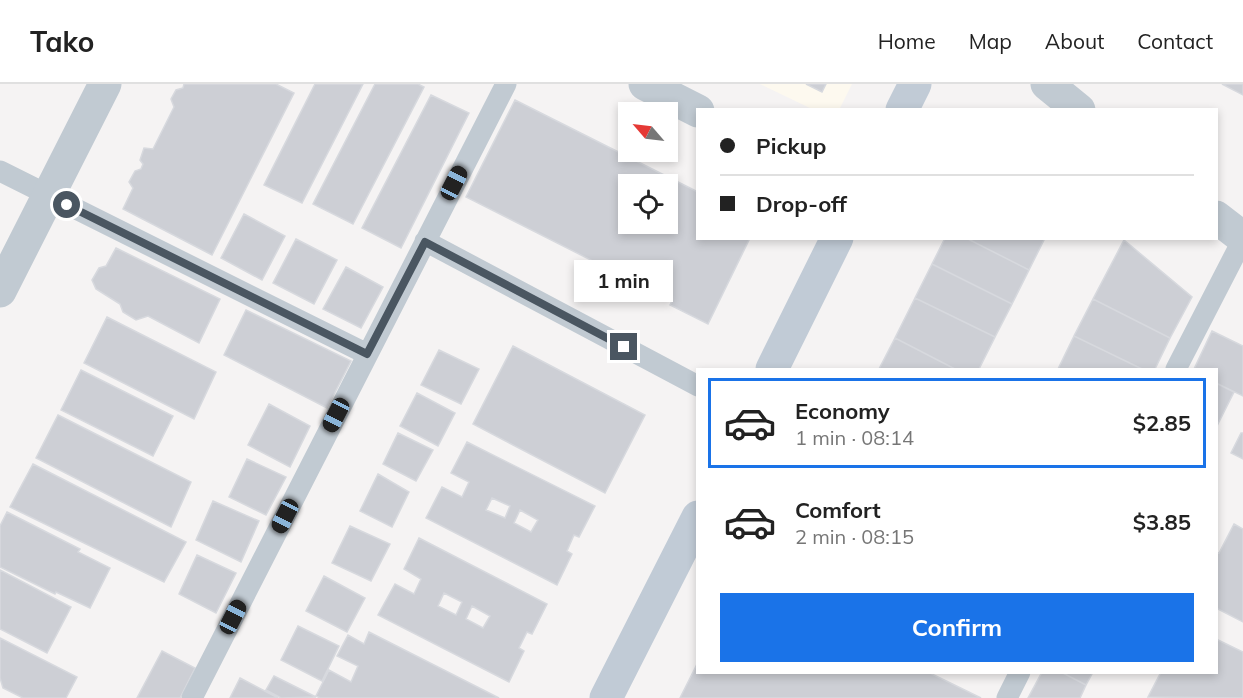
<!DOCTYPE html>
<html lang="en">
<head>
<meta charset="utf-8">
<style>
  :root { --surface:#fff; --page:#f2f2f2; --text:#222; --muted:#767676; --line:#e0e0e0; --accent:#1a73e8 }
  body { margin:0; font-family:Mulish,sans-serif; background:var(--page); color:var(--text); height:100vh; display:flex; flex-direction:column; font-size:22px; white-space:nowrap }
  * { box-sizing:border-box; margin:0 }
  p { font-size:20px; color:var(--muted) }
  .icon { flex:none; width:33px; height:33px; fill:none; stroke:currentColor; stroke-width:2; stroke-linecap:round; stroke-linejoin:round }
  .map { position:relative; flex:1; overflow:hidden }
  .sheet { position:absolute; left:696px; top:284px; width:522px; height:306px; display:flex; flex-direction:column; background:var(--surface); border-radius:0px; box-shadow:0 3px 9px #0003 }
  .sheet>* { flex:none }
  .hud { position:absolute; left:696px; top:24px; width:522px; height:132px; border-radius:0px; box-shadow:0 3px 9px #0003; display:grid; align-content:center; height:132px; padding:0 24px; background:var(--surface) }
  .needle { width:39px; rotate:298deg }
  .controls { position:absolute; left:618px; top:18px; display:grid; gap:12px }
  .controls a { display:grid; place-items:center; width:60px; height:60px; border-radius:0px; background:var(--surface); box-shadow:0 3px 9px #0003; font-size:30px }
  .end { position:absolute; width:27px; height:27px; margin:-14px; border:8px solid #4a5661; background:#fff; box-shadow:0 0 0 3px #fff }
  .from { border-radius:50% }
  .bubble { position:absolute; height:42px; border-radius:0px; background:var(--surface); box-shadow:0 3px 9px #0003; font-size:20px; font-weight:700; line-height:42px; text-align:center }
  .car { position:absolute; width:18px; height:36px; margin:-18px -9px; border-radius:8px; box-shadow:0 0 4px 2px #0007; background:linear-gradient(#222 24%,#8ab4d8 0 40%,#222 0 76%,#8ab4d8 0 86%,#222 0) }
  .hud b { display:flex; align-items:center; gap:21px; height:57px; font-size:22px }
  .hud b+b { border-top:2px solid var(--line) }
  .hud i { width:15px; height:15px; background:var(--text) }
  ul { padding:10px 0 0; list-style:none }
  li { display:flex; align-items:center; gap:18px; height:90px; margin:0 12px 9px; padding:0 12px; border:3px solid transparent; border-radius:0px }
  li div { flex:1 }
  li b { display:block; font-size:22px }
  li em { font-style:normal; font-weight:700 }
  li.on { border-color:var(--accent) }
  li>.icon { width:54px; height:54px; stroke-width:1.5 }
  .primary-button { display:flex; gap:12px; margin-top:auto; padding:12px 24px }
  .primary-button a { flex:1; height:69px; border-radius:0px; background:var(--accent); color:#fff; font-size:24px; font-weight:700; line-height:69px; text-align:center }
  header { display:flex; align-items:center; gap:36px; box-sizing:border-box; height:84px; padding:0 30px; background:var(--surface); border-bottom:2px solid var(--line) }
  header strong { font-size:28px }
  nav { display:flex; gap:33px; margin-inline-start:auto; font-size:21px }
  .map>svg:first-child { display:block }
  .commercial { fill:#fdf9ef }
  .building { fill:#cdcfd5; stroke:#d7d9de; stroke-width:1.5; fill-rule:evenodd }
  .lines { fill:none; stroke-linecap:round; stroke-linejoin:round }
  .service { stroke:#c1cad2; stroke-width:21 }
  .minor { stroke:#c1cad2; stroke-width:33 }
  .secondary { stroke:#c1cbd6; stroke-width:33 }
  .route { stroke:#4a5661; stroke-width:8 }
</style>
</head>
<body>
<header>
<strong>Tako</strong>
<nav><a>Home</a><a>Map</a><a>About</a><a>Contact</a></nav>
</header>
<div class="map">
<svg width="1243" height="614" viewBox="0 0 1243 614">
  <rect width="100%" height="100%" fill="#f5f3f3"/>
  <path class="commercial" d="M760 0H852L839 26 812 25Z"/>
  <path class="building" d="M184 0H276L294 9 212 171 123 125 133 104 129 98 135 87 141 85 143 80 140 76 144 64 153 65 174 23 171 15 176 6 183 4Z
    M315 0H363L302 119 264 101Z
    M375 0H418L424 3 353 140 313 120Z
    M806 0H826L822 8Z
    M1222 0H1243V11Z
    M431 11 469 29 401 164 362 144Z
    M515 16 698 108V154H750L708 240 670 221 672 217 466 113ZM628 100H668V140H628Z
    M244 130 285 152 262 196 221 174Z
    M945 154H966L1029 186 1012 220 932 180Z
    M966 154H1045L1029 186Z
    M296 155 337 176 314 220 273 199Z
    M1124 156 1192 213 1170 254 1093 215Z
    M116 164 220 215 199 259 148 232 136 236 123 228 120 220 96 205 92 196 99 184 106 182Z
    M932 180 1012 220 995 253 915 214Z
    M346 183 383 203 361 244 323 225Z
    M915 214 995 253 979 285H955L895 254Z
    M1093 215 1170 254 1155 285H1142L1074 252Z
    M246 226 351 277 327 324 224 271Z
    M107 233 216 288 194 335 84 279Z
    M1212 247 1243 262V312L1216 299V285H1194Z
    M1074 252 1142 285H1058Z
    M895 254 955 285H879Z
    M513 262 645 331 605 409 473 340Z
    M439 266 479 285 461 320 421 301Z
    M81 286 173 332 153 372 61 326Z
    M1216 299 1234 308 1216 344Z
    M417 309 455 329 438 362 400 342Z
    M269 320 310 342 290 383 248 361Z
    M58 331 191 398 171 443 36 374Z
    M398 349 433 366 416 397 383 380Z
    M1241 349H1243V375L1231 369Z
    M467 358 595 422 579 453 574 451 567 467 572 470 557 501 426 434 442 403 462 413 469 398 451 389ZM492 414 510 422 505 434 486 426ZM520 426 538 436 531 448 514 439Z
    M247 375 286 393 266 431 229 413Z
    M33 380 186 458 164 498 10 423Z
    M378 390 409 408 392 443 360 427Z
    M213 417 259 437 241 478 196 456Z
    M7 428 80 465 78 468 110 484 90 524 56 508 55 510 0 483V442Z
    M1234 440 1243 445V538L1216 524V468L1219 469Z
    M350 442 390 460 371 497 332 479Z
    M419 454 547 520 532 550 527 548 519 564 524 567 509 598 378 531 395 500 414 510 421 495 404 485ZM444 509 462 518 456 531 438 522ZM472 522 490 532 483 544 466 535Z
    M197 471 236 489 216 529 179 510Z
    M0 486 71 523 47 569 0 545Z
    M324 492 365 514 347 548 306 527Z
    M298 542 339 562 322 597 281 576Z
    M369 548 499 614H320L316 612 329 586 351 598 358 582 337 572 348 551 364 560Z
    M0 554 77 593 66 614H23L3 604 0 594Z
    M1216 555 1243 568V614L1148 613 1161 588H1216Z
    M162 567 195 584 180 614H137Z
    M698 578V588H928L981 614H680Z
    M1042 588H1061L1086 601 1080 614H1028Z
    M1061 588H1093L1086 601Z
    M274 592 316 613 281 614 266 606Z
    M240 594 278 614H230Z"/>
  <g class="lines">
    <path class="service" d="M0 87 367 270
      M425 157 698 302
      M1176 285 1243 155
      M192 614 506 0
      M1007 614 1020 588"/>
    <path class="minor" d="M645 0 698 27
      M1047 0 1079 26
      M1216 133 1243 154
      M0 207 105 0"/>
    <path class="secondary" d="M902 26 915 0
      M772 285 837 154
      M606 614 698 433"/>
  </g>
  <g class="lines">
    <path class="route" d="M67 121 367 270 425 158 624 263"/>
  </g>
</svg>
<div class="controls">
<a><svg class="needle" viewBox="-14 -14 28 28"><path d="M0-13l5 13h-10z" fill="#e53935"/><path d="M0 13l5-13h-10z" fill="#767676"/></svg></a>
<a><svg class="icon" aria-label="locate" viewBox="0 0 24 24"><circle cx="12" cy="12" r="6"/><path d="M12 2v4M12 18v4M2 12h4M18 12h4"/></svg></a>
</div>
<i class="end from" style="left:67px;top:121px"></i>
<i class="end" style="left:624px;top:263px"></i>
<div class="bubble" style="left:574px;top:176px;width:99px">1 min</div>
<i class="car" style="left:454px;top:99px;rotate:27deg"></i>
<i class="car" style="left:336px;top:331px;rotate:207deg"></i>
<i class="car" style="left:285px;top:432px;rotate:207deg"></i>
<i class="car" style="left:233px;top:533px;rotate:27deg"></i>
<div class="hud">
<b><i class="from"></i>Pickup</b>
<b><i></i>Drop-off</b>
</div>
<section class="sheet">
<ul>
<li class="on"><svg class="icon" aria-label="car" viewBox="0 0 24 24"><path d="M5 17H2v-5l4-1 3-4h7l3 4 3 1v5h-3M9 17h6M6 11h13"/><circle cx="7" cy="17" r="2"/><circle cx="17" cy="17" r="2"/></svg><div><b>Economy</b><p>1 min · 08:14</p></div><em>$2.85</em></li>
<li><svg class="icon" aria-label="car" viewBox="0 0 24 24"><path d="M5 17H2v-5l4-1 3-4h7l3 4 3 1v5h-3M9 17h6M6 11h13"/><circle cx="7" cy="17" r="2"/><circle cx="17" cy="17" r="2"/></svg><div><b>Comfort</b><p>2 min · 08:15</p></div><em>$3.85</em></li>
</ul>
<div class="primary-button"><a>Confirm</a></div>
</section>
</div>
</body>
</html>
